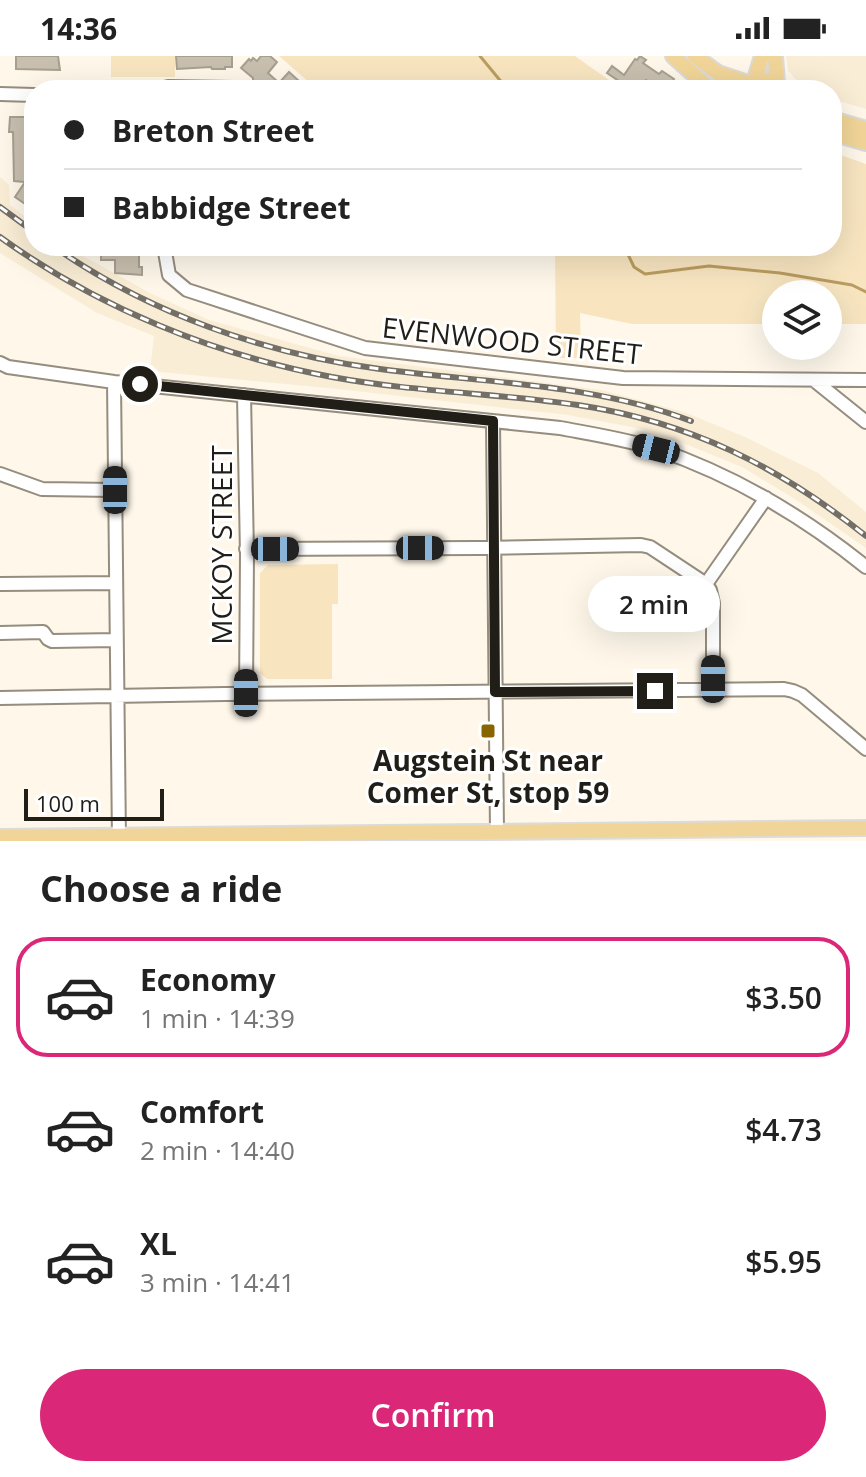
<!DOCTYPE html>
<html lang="en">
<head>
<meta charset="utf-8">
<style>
  :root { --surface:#fff; --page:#f6f6f6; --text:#222; --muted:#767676; --line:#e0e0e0; --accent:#db2777 }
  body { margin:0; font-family:"Open Sans",sans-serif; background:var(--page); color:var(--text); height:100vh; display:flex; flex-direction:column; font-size:30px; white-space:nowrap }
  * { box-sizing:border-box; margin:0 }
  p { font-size:26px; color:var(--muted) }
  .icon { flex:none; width:44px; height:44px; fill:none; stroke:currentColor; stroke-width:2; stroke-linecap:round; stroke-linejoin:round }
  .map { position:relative; height:785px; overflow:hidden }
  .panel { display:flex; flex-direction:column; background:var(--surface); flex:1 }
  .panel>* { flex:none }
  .hud { position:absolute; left:24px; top:24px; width:818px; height:176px; border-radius:32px; box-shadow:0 8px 32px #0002; display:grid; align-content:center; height:176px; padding:0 40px; background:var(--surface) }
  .fabs { position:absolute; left:762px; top:224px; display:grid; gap:16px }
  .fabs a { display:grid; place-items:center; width:80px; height:80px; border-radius:50%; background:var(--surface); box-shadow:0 8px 32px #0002; font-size:40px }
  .scale { position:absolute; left:24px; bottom:20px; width:140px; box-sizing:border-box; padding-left:8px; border:4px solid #211e18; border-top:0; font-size:22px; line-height:28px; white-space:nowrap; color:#211e18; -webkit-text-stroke:6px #fff; paint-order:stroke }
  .end { position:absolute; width:36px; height:36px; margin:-18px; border:10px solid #211e18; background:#fff; box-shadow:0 0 0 4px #fff }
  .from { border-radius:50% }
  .bubble { position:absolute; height:56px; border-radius:28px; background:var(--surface); box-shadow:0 8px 32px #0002; font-size:26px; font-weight:600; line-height:56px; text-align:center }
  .car { position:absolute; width:24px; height:48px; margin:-24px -12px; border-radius:10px; box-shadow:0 0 6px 2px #0007; background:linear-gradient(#222 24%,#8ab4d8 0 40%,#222 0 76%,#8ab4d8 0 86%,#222 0) }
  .hud b { display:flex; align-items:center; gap:28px; height:76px; font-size:30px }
  .hud b+b { border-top:2px solid var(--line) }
  .hud i { width:20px; height:20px; background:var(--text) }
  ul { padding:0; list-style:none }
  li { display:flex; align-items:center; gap:24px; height:120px; margin:0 16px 12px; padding:0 24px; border:4px solid transparent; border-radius:32px }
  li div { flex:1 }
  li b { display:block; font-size:30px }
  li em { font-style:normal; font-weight:600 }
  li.active { border-color:var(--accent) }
  li>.icon { width:72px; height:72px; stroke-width:1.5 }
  h2 { padding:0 40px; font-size:36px; line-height:96px }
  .action { display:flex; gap:16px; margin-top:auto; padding:16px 40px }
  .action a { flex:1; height:92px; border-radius:48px; background:var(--accent); color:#fff; font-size:32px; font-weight:600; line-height:92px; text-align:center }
  .status { display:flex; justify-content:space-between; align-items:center; height:56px; padding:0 40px; background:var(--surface); direction:ltr }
  .status svg { height:22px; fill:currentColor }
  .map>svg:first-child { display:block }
  .built { fill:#f9edd5 }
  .green { fill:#f8e5c0 }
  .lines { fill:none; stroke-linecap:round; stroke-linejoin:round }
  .stream { stroke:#ba9d60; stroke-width:3 }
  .building { fill:#c8bfaf; stroke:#a79f90; stroke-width:2 }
  .minor-casing { stroke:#958d7e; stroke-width:16 }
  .major-casing { stroke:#dbdbda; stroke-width:18 }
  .minor { stroke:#fff; stroke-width:12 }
  .major { stroke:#f1d598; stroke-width:14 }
  .rail-casing { stroke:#736f66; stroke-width:6 }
  .rail { stroke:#fff; stroke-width:3; stroke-dasharray:9; stroke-linecap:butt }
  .route { stroke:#211e18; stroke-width:10 }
  .poi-dot { fill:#896502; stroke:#fff; stroke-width:3 }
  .labels { text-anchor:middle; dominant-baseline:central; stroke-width:6; stroke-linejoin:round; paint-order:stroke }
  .street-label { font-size:28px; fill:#211e18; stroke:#fff }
  .poi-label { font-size:28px; font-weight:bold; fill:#211e18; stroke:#fff }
</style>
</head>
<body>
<div class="status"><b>14:36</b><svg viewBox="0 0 49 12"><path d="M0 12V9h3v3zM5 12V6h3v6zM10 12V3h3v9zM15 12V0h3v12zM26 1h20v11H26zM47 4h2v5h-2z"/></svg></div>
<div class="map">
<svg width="866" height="785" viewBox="0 0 866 785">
  <rect width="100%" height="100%" fill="#fef7ea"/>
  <path class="built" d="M786 0H866V53L832 43V34H804L788 14Z
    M0 121 9 129 10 149 34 167V190H65L150 237 209 264 339 300 601 334 684 356 745 381 818 417 866 456V492L795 443 742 411 683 387 642 373 568 359 338 333 150 315 154 280 97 257 0 197Z"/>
  <path class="green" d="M111 0H175V21H111Z
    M279 0H575L623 34H318Z
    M832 96 866 108V268H828V238H776V268H632L580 257 581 302H556L555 192H501L498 190H832Z
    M338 508V548H332V623H267L260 617V517L268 509Z"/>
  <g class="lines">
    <path class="stream" d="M480 0 508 34
      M624 190 634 211 645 218 709 210 780 217 852 229 866 236"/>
  </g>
  <path class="building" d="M16 0H58L60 14 16 13Z
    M176 0H232V11H225V13H212L211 11 177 13Z
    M261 0H270L277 6 268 17 279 27 289 16 299 25 291 34H267L253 24V22L241 12 249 3 251 5 253 2 257 5Z
    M640 0 646 4 643 7 659 18 662 15 674 23 667 34H660L646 24 639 34H632L607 17 612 10 624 19 635 3 637 4Z
    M10 61H34V76H32L34 154 15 141 25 126 14 125 13 76H9Z
    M101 194H117V199H139V211H142V219L115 217V204H101Z"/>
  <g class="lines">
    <g class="minor-casing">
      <path id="minor" d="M165 34 168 31 233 32 235 34
        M0 38 34 39
        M164 190 169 219 187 234 365 292 623 322 866 324
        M0 307 8 311 114 326 560 372C592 378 625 383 657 393 733 419 804 461 866 511
        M815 325 866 366
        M114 326 119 785
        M244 339 247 499 246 637
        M493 365 497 776
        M0 418 42 433 115 434
        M246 493 478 492 641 489 650 491 706 528 710 534 713 547V634
        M0 528 115 527
        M706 528 766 442
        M0 577 43 576 48 583 52 585 116 584
        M0 642 225 638 784 633 793 635 802 639 866 693"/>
    </g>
    <g class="major-casing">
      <path id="major" d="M673 0 711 34
        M695 0 718 17 748 27
        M775 0 777 28
        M755 23 762 0
        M742 34C754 20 770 20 782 34
        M832 63 866 73
        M832 77 866 87
        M0 781 866 772"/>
    </g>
    <use href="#minor" class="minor"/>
    <use href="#major" class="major"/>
    <g class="rail-casing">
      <path id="rail" d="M0 151 34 176
        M0 181C97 251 214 299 332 321 413 336 496 337 578 349 690 366 778 410 866 480
        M53 190C148 257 265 298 380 313 483 327 592 327 691 365"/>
    </g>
    <use href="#rail" class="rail"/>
  </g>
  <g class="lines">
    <path class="route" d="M140 328 493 365 495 636 655 635"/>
  </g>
  <rect class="poi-dot" x="480" y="667" width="16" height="16" rx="4"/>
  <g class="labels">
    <g class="street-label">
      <text transform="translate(512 284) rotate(6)">EVENWOOD STREET</text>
      <text transform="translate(221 489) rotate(-90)">MCKOY STREET</text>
    </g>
    <g class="poi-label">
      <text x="488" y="704">Augstein St near<tspan x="488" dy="32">Comer St, stop 59</tspan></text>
    </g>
  </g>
</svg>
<div class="fabs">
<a><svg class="icon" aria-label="layers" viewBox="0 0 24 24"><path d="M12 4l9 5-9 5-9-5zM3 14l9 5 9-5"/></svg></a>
</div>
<div class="scale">100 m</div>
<i class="end from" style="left:140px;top:328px"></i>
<i class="end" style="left:655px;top:635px"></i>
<div class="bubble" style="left:588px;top:520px;width:132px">2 min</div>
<i class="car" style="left:656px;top:393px;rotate:284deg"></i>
<i class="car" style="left:115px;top:434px;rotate:0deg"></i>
<i class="car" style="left:420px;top:492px;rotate:90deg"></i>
<i class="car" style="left:275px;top:493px;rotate:90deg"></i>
<i class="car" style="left:713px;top:623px;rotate:0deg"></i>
<i class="car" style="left:246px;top:637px;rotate:0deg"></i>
<div class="hud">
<b><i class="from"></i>Breton Street</b>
<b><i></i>Babbidge Street</b>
</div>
</div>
<section class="panel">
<h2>Choose a ride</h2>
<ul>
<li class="active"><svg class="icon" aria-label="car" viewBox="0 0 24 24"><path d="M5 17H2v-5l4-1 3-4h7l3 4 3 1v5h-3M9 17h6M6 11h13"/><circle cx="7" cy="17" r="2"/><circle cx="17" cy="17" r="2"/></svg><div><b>Economy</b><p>1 min · 14:39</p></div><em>$3.50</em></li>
<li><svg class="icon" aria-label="car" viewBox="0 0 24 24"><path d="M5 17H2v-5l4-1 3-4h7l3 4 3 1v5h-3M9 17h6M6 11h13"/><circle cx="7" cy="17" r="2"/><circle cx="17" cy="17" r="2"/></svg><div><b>Comfort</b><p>2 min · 14:40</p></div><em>$4.73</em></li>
<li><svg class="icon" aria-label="car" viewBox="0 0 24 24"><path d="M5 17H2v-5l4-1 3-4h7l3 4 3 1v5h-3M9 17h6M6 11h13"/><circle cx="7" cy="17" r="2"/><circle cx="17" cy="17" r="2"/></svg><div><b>XL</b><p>3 min · 14:41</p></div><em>$5.95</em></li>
</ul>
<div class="action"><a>Confirm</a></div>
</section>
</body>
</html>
